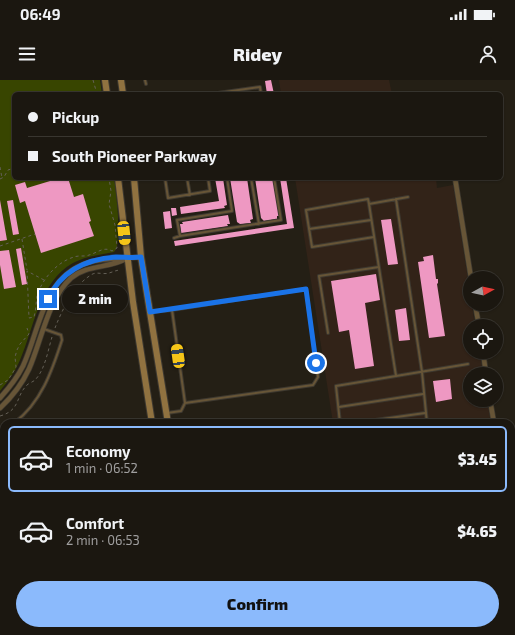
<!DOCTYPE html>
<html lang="en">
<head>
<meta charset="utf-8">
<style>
  :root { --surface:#1b1710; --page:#242019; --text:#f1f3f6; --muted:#a09f9f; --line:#393630; --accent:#8bbafc }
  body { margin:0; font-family:"Exo 2",sans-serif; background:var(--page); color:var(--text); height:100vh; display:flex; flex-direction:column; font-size:15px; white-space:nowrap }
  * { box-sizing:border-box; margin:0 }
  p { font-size:13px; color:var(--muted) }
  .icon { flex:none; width:22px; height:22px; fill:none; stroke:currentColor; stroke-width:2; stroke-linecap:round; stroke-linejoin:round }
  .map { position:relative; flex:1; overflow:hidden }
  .side { position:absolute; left:0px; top:339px; width:515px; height:216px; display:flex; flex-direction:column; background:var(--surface); border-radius:12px 12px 0 0; box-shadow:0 1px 3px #0004,0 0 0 1px var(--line) }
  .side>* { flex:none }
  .top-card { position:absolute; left:12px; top:12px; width:491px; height:88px; border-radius:6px; box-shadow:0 1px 3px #0004,0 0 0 1px var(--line); display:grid; align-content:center; height:88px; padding:0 16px; background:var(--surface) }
  .needle { width:26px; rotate:82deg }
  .controls { position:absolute; left:463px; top:191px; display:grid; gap:8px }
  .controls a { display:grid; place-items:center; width:40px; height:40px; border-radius:50%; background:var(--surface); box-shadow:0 1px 3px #0004,0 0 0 1px var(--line); font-size:20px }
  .end { position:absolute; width:18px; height:18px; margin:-9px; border:5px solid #1a73e8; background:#fff; box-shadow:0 0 0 2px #fff }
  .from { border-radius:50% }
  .bubble { position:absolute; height:28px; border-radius:14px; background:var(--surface); box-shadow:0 1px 3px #0004,0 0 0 1px var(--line); font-size:13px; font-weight:800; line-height:28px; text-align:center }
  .car { position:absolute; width:12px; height:24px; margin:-12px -6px; border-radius:5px; box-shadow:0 0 3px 1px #0007; background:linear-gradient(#f5c518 24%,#345 0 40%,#f5c518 0 76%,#345 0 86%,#f5c518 0) }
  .top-card b { display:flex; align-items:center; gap:14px; height:38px; font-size:15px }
  .top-card b+b { border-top:1px solid var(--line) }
  .top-card i { width:10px; height:10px; background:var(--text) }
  ul { padding:7px 0 0; list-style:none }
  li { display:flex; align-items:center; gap:12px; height:66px; margin:0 8px 6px; padding:0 8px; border:2px solid transparent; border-radius:6px }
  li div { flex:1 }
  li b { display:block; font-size:15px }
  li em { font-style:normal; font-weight:800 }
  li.current { border-color:var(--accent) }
  li>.icon { width:36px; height:36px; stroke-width:1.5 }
  .primary-button { display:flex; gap:8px; margin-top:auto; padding:8px 16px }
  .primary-button a { flex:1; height:46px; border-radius:24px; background:var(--accent); color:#111; font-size:16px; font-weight:800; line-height:46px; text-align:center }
  .status { display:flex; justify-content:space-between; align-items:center; height:28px; padding:0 20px; background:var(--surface); direction:ltr }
  .status svg { height:11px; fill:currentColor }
  header { display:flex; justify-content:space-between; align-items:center; height:52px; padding:0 16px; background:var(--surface); font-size:18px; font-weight:800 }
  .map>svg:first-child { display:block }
  .industrial { fill:#322318 }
  .green { fill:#384500 }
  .building { fill:#ee98c2 }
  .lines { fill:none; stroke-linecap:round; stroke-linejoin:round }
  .lane-casing { stroke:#3e3930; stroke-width:4 }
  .street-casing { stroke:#3e3930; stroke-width:6 }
  .secondary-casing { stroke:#3e3930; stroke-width:8 }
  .path { stroke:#646057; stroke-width:1; stroke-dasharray:3 3; stroke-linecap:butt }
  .lane { stroke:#675537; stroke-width:2 }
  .street { stroke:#675537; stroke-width:4.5 }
  .secondary { stroke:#907240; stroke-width:6 }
  .route { stroke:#1a73e8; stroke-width:5 }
</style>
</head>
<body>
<div class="status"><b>06:49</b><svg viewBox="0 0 49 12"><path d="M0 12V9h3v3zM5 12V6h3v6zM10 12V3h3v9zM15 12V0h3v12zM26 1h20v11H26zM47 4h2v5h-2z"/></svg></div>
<header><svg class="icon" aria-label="menu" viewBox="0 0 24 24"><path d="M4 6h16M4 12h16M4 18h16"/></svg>Ridey<svg class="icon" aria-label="person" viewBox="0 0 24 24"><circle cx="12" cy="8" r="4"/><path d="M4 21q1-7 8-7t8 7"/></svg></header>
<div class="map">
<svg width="515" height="555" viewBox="0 0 515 555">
  <rect width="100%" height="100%" fill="#241f15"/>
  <path class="industrial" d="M279 0H389L392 14H281Z
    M295 98H436L437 108 453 105 470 212V224H472L475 246H470V272H480L483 294H470V320H487L491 343H333Z"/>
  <path class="green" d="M0 0H100L102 14H14V98H114C116 111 123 164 114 172 100 175 86 176 73 183 39 202 34 248 20 280 15 292 8 301 0 311Z
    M349 551H387L388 555H345Z"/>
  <path class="building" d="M271 0 274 14H267L265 1Z
    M60 98H68L74 117 83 114 91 141 89 142 94 156 41 173 25 121 20 123 15 105 25 102 27 108Z
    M215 98H223L227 125 224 126 225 128 181 134 180 127 219 121Z
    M230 98H247L253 139 250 140 251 143 240 144 237 142Z
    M255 98H273L279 136H277V139L264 141 261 138Z
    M280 98H286L294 148 175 166 174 161 287 144Z
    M0 120 7 160 0 161Z
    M13 120 19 154 13 155 7 121Z
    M171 128H176L177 135 172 136Z
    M170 131 172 148 165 149 163 132Z
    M228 135 230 144H227L228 146 181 153 180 144H183L182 142Z
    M391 139 398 184 388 185 381 140Z
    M21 168 27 204 22 205 16 169Z
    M9 170 16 207 4 209 0 185V171Z
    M433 175 436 199H438V203L437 204 445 256 429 258 418 182 424 181 423 177Z
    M376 194 380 220 365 223 374 286 355 289 349 250 339 252 331 201Z
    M406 228 410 260 399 261 395 230Z
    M465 296H470V321H468Z
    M450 299 452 319 436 322 433 301Z
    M459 551H472V555H460Z
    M480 551H494V554L480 555Z"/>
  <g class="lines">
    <g class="lane-casing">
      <path id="lane" d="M145 0 146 4
        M211 14 260 7 261 14
        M165 98 168 118 210 111 208 98
        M187 98 190 115
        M227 98 232 131 177 140 180 156 281 140 274 98
        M251 98 259 144
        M396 119 422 292 427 343
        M369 124 368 119 306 130 312 167 374 157
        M309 149 371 140
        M174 158 180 156
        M172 230 306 209 318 297 313 305 185 323
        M151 232 172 230 185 323 181 331 167 333
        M328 253 319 196 379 187
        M396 296 369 124 408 117
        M339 327 423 314
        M14 343C41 323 52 291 62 260L61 255 44 249
        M340 343 336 306 468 284
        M354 343 425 333
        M0 354 4 351
        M69 551V555"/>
    </g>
    <g class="street-casing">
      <path id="street" d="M455 98 471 198
        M475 224 479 246
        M483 272 486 294
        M0 318C9 308 17 298 23 286 40 249 43 197 87 183 105 177 123 179 141 177
        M490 320 494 343
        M0 328C12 317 22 304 29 289 41 262 48 219 71 198 87 184 110 189 127 178
        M511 436 513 443
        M26 551 27 555
        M300 551 301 555
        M334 551 335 555
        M395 551 396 555
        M449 551V555
        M502 551V555
        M243 555 271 551"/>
    </g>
    <g class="secondary-casing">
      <path id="secondary" d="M105 0 107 14
        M121 0 123 14
        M118 98 133 222 152 343
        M134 98 141 177 168 343
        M513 443 515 452
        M0 517H4
        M0 531 4 530
        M185 551V555
        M201 551V555"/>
    </g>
    <path class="path" d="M93 0 97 14
      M0 87 2 98
      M0 99 4 97 8 90 14 88
      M22 159 27 190
      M0 166 35 154
      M44 200 27 191 29 238 34 237C36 230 36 223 37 216 42 199 57 182 74 177 79 175 85 177 89 175 97 173 104 166 112 171L117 168 115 145 109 124 111 111 109 98
      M55 248C62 230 74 205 91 195 96 191 103 195 109 193 113 192 116 190 121 190
      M0 305 8 300 12 294 16 287 15 277 17 270 20 264 29 254 27 248
      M0 336C21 330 15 317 27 305 29 303 33 302 35 300 45 290 48 270 52 257
      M344 551 345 555"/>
    <use href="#lane" class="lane"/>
    <use href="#street" class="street"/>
    <use href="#secondary" class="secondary"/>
  </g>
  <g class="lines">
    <path class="route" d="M48 219C61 191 87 179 116 177 125 177 133 178 141 177L150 232 306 209 316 283"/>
  </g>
</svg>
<div class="controls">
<a><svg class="needle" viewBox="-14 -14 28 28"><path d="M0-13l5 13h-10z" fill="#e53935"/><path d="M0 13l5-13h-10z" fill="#a09f9f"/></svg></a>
<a><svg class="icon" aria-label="locate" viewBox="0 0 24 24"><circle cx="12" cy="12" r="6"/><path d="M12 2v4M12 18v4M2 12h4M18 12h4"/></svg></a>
<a><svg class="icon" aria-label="layers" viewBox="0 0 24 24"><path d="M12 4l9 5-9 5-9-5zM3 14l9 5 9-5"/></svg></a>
</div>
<i class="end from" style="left:316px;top:283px"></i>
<i class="end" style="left:48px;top:219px"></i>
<div class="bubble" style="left:62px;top:205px;width:66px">2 min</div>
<i class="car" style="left:124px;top:153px;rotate:174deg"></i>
<i class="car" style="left:178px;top:276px;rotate:352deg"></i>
<div class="top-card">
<b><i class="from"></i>Pickup</b>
<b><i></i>South Pioneer Parkway</b>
</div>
<section class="side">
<ul>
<li class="current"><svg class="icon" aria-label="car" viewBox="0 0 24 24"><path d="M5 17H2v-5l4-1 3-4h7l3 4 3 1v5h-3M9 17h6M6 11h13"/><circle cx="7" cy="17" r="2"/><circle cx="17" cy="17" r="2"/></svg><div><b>Economy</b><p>1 min · 06:52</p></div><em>$3.45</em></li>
<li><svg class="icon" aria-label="car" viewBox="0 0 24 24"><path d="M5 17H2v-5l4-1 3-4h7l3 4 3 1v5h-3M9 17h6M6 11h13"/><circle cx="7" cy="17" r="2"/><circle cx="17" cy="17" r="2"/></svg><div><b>Comfort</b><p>2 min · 06:53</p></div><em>$4.65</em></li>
</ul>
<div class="primary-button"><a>Confirm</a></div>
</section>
</div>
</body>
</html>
